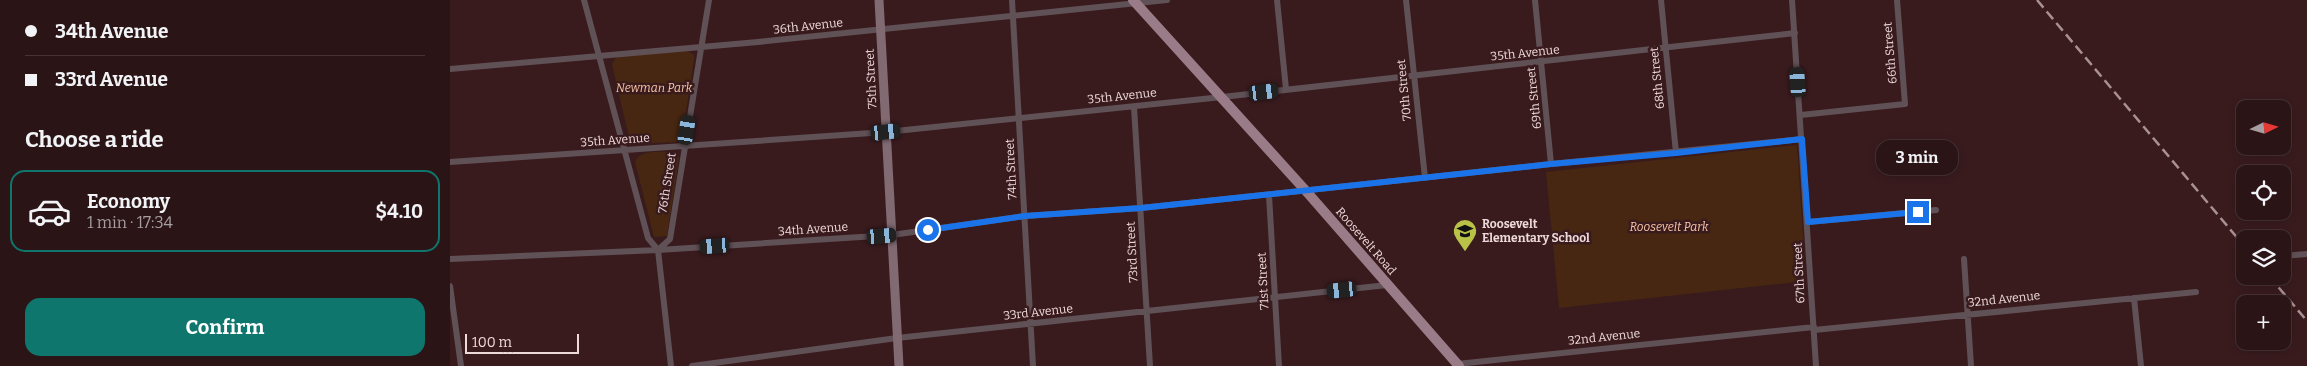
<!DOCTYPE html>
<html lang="en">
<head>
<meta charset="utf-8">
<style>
  :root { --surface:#2b1416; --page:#372123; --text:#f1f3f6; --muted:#a69ea1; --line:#473335; --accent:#0f766e }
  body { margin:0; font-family:Bitter,serif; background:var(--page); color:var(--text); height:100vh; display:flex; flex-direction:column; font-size:19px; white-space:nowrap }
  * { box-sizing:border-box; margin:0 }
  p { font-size:16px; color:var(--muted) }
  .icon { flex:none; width:28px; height:28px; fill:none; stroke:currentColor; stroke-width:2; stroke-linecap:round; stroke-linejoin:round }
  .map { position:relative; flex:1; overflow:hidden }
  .details { display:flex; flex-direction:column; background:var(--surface); width:450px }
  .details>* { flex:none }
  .top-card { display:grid; align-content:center; height:110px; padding:0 25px; background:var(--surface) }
  .needle { width:32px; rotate:85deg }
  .fabs { position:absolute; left:1786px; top:100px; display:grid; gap:10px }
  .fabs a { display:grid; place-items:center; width:55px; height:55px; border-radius:10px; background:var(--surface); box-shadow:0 2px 8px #0003,0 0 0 1px var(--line); font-size:25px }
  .scale { position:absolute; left:15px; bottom:12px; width:114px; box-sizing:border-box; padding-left:5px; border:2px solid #eed9da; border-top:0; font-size:14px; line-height:18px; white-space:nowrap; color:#eed9da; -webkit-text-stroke:4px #391b1e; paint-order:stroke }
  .end { position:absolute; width:22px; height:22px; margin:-11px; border:6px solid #1a73e8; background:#fff; box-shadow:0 0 0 2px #fff }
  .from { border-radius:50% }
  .bubble { position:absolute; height:35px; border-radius:15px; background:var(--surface); box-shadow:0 2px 8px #0003,0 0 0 1px var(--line); font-size:16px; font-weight:700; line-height:35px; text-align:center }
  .car { position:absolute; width:15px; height:30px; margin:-15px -8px; border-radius:6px; box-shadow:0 0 4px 1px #0007; background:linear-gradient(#222 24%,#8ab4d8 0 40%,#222 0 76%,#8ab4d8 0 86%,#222 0) }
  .top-card b { display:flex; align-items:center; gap:18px; height:48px; font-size:19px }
  .top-card b+b { border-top:1px solid var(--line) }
  .top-card i { width:12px; height:12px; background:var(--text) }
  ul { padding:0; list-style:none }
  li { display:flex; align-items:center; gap:15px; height:82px; margin:0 10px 8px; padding:0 15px; border:2px solid transparent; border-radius:15px }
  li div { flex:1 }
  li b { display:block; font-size:19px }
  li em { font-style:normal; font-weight:700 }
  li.selected { border-color:var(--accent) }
  li>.icon { width:45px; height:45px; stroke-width:1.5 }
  h2 { padding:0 25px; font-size:22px; line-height:60px }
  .action { display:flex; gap:10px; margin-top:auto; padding:10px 25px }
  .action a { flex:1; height:58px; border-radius:15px; background:var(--accent); color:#fff; font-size:20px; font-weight:700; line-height:58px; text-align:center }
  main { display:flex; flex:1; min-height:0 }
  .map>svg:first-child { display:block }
  .green { fill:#472711 }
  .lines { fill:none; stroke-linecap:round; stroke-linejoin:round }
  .street { stroke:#605157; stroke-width:6 }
  .secondary { stroke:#816a72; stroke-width:9 }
  .primary { stroke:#9a7c88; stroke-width:10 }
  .rail { stroke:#a99092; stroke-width:2.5; stroke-dasharray:10 5; stroke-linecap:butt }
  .route { stroke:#1a73e8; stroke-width:6 }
  .labels { text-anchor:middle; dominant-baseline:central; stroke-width:5; stroke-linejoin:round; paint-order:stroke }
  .street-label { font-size:12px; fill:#eed9da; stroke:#391b1e }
  .park-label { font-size:12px; font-style:italic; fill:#f8c5a6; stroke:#391b1e }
  .poi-label { font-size:12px; font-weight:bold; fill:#eed9da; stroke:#391b1e; text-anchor:start }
</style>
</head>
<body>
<main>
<section class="details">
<div class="top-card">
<b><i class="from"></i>34th Avenue</b>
<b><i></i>33rd Avenue</b>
</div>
<h2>Choose a ride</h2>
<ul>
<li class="selected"><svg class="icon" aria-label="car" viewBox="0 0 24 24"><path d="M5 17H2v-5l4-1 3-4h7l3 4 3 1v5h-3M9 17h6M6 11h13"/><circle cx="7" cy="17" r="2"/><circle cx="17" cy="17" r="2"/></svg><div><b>Economy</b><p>1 min · 17:34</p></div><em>$4.10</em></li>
</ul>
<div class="action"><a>Confirm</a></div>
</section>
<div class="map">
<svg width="1857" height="366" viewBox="0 0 1857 366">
  <rect width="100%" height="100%" fill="#391b1e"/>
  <path class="green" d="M238 51 244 55V59L232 138 226 142 183 144 180 142 162 64 167 56Z
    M1347 145 1356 281 1109 308 1096 172Z
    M224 152 229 158 217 236 204 237 185 162C189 149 212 152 224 152Z"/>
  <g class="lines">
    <path class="street" d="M134 0 198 238 208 250
      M562 0 583 366
      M827 0 836 89
      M956 0 975 178
      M1085 0 1101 164
      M1211 0 1226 153
      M1342 0 1366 366
      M0 69 308 42 717 0
      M684 107 700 366
      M1351 115 1455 104 1447 0
      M0 162 436 132 772 97 1345 33
      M819 195 829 366
      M1358 222 1486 210
      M208 250 220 239 259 0
      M208 250 221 366
      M1832 256 1857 254
      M0 259 208 250 442 235 575 216 691 208 1101 164 1352 139
      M1514 259 1521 366
      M0 286 11 366
      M1684 298 1691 366
      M1364 330 1746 292
      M1007 364 1364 327
      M242 366 447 338 937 285"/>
    <path class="secondary" d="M429 0 449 366"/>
    <path class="primary" d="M683 0 856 191 1009 366"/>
    <path class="rail" d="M1587 0 1795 247
      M1819 276 1857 321"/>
  </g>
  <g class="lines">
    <path class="route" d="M478 230 575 216 691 208 1101 164 1226 153 1352 139 1358 222 1468 212"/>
  </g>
  <defs>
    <g id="school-pin" transform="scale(1.25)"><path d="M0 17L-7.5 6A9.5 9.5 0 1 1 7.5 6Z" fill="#b9c146" stroke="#391b1e"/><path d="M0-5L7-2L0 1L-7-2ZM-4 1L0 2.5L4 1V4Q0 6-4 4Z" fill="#111"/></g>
  </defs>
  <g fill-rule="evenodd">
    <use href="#school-pin" x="1015" y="231"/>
  </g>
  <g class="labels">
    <g class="street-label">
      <text transform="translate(358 26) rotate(-6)">36th Avenue</text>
      <text transform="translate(1075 53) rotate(-6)">35th Avenue</text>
      <text transform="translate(1440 53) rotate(-95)">66th Street</text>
      <text transform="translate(1207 78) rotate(-96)">68th Street</text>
      <text transform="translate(421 79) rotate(-93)">75th Street</text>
      <text transform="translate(954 90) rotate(-96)">70th Street</text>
      <text transform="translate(672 96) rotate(-6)">35th Avenue</text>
      <text transform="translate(1084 98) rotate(-96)">69th Street</text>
      <text transform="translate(165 140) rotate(-4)">35th Avenue</text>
      <text transform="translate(561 169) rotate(-93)">74th Street</text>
      <text transform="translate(217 183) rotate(-81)">76th Street</text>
      <text transform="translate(363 229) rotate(-4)">34th Avenue</text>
      <text transform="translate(916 241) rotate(49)">Roosevelt Road</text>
      <text transform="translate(682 252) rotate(-93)">73rd Street</text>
      <text transform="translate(1349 273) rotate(-93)">67th Street</text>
      <text transform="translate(813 281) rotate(-93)">71st Street</text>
      <text transform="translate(1554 299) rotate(-6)">32nd Avenue</text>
      <text transform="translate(588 312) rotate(-6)">33rd Avenue</text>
      <text transform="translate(1154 337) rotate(-6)">32nd Avenue</text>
    </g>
    <g class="park-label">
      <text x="204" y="88">Newman Park</text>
      <text x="1219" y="227">Roosevelt Park</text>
    </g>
    <g class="poi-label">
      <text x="1032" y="224">Roosevelt<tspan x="1032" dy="14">Elementary School</tspan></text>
    </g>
  </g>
</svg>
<div class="fabs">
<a><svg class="needle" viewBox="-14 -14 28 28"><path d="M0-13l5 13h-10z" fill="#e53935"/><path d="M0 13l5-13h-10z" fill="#a69ea1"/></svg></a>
<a><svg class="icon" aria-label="locate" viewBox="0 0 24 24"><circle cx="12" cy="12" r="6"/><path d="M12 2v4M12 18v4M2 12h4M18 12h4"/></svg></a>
<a><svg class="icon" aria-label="layers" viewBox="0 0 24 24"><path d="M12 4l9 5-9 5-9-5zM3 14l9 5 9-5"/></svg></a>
<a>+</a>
</div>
<div class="scale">100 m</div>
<i class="end from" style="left:478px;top:230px"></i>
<i class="end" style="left:1468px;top:212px"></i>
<div class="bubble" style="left:1426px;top:140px;width:82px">3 min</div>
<i class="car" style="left:1348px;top:82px;rotate:356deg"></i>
<i class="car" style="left:814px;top:92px;rotate:83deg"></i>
<i class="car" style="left:237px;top:130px;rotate:9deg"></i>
<i class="car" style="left:436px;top:132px;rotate:84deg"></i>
<i class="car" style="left:432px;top:236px;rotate:86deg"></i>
<i class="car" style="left:265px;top:246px;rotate:266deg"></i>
<i class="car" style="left:892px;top:290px;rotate:264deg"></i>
</div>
</main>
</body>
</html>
